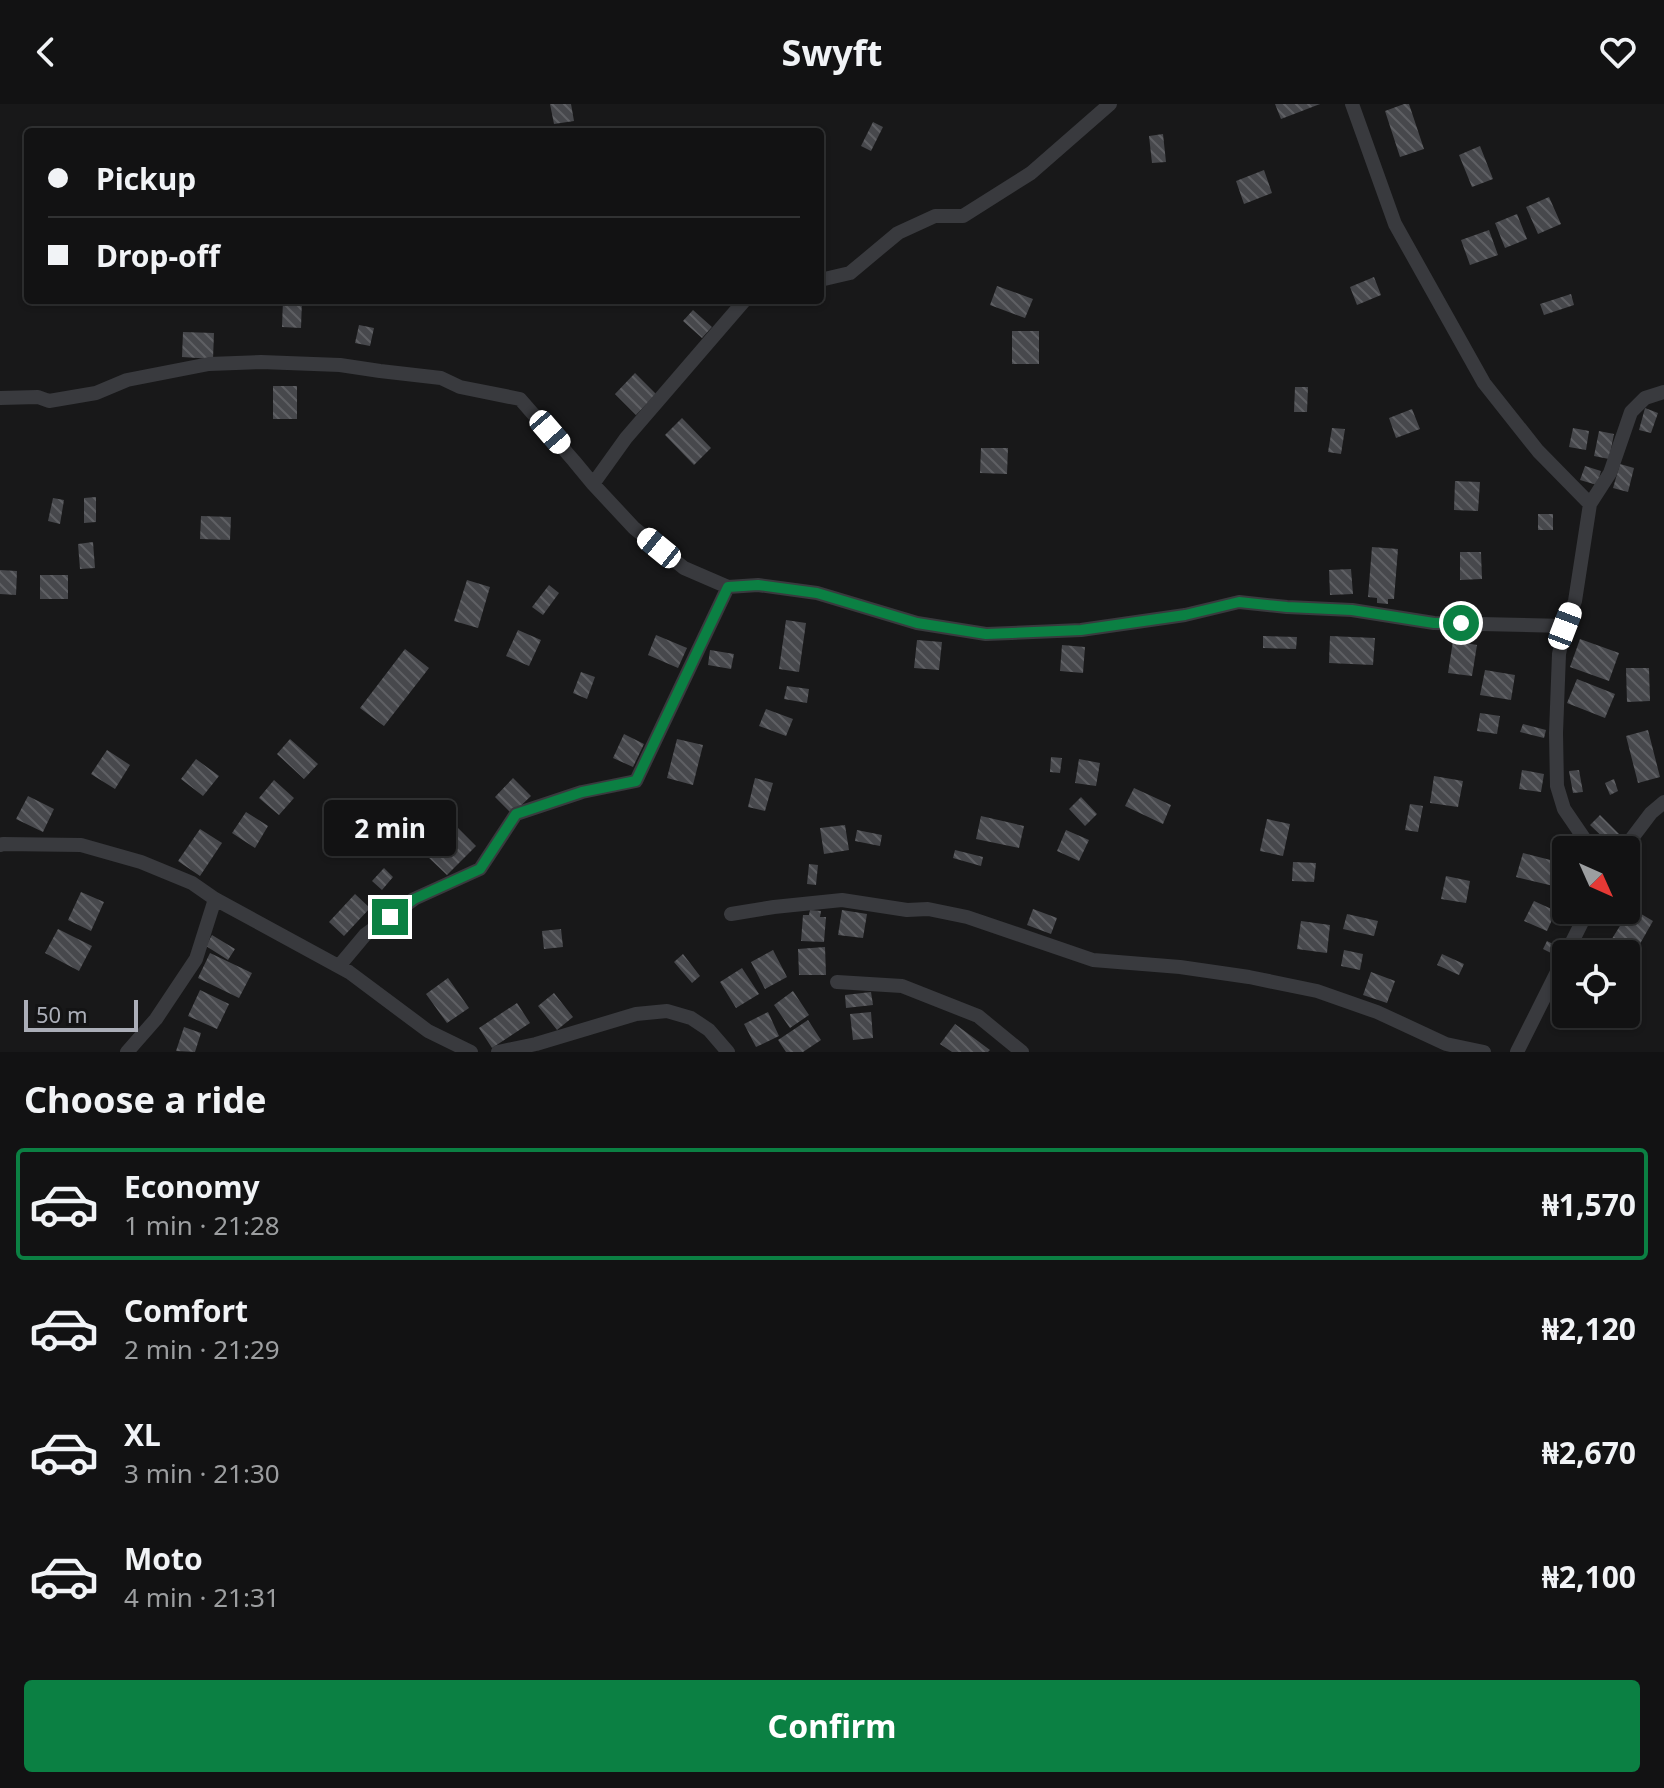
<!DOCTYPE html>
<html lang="en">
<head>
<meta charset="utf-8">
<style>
  :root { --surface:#121213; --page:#1f2021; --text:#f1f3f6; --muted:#9c9ea0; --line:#313233; --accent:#0b8043 }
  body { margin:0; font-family:"Noto Sans",sans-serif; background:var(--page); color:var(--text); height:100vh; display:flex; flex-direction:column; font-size:30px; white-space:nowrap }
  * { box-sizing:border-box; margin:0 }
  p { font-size:26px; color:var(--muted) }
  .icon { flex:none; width:44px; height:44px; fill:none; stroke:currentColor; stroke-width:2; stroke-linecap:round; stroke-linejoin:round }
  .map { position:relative; height:948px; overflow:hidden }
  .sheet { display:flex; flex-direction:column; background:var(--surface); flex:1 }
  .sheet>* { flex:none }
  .guide { position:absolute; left:24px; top:24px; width:800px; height:176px; border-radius:8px; box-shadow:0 2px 6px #0004,0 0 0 2px var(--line); display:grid; align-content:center; height:176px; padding:0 24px; background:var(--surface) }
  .needle { width:52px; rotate:135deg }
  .controls { position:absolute; left:1552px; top:732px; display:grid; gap:16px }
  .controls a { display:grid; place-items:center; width:88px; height:88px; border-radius:8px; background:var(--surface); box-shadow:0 2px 6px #0004,0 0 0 2px var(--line); font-size:40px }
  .scale { position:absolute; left:24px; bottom:20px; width:114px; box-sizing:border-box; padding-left:8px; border:4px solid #abaeb8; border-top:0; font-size:22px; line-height:28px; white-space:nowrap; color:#abaeb8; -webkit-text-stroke:6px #131314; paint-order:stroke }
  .end { position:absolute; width:36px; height:36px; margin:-18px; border:10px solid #0b8043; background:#fff; box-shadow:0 0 0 4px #fff }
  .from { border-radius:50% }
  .bubble { position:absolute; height:56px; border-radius:8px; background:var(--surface); box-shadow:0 2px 6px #0004,0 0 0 2px var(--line); font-size:26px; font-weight:700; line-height:56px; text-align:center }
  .car { position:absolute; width:24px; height:48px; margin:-24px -12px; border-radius:10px; box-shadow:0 0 6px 2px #0007; background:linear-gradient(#fff 24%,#345 0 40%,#fff 0 76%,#345 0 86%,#fff 0) }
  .guide b { display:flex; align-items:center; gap:28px; height:76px; font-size:30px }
  .guide b+b { border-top:2px solid var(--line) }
  .guide i { width:20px; height:20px; background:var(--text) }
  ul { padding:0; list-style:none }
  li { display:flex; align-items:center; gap:24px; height:112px; margin:0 16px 12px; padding:0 8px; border:4px solid transparent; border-radius:8px }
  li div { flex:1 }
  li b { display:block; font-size:30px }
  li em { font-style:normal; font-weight:700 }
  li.current { border-color:var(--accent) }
  li>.icon { width:72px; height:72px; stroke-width:1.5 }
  h2 { padding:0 24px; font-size:36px; line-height:96px }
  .action { display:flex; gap:16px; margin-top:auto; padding:16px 24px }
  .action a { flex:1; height:92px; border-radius:8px; background:var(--accent); color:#fff; font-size:32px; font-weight:700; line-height:92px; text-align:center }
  header { display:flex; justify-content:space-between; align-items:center; height:104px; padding:0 24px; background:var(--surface); font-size:36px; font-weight:700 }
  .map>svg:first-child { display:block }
  .building { fill:url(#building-back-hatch) }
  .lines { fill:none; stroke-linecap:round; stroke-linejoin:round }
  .minor { stroke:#393a3e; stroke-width:14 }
  .route { stroke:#0b8043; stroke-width:10 }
</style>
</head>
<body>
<header><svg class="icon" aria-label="back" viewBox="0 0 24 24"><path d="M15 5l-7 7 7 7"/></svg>Swyft<svg class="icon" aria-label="heart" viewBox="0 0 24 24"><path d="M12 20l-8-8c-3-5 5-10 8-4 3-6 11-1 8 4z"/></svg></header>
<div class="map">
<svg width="1664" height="948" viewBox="0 0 1664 948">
  <defs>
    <pattern id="building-back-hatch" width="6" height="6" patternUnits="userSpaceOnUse" patternTransform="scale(2)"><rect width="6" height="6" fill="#47484c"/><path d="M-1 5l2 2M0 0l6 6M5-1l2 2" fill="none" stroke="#5f6064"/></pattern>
  </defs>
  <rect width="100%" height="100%" fill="#181819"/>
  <path class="building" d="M550 0H571L574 17 554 20Z
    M1275 0H1320L1281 15Z
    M1404 0H1409L1424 45 1400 53 1385 7Z
    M873 18 883 23 871 47 861 42Z
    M1163 30 1166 58 1152 59 1149 32Z
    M1480 42 1493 75 1472 83 1459 51Z
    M1264 66 1272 89 1244 100 1236 77Z
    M1549 93 1561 120 1538 130 1526 103Z
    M1517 110 1527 135 1505 144 1495 119Z
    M1489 126 1498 151 1470 161 1461 136Z
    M1374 173 1381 191 1357 201 1350 183Z
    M997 182 1033 195 1025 214 990 201Z
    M1571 190 1574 201 1544 211 1540 200Z
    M283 196H302L301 224 282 223Z
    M693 206 712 223 702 234 683 217Z
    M359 221 374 224 370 242 355 239Z
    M1012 227H1039V260H1012Z
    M183 228 214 229 213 255 182 253Z
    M635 269 656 290 636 311 615 290Z
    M273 282H297V315H273Z
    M1295 283H1308L1307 308H1294Z
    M1645 304 1658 309 1651 329 1639 326Z
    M1412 305 1420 325 1396 334 1389 314Z
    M682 314 711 344 694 361 665 331Z
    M1332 324 1345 325 1341 350 1328 348Z
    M1573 324 1589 327 1586 346 1569 343Z
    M1599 327 1614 330 1609 355 1594 352Z
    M981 344H1008L1007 370 980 369Z
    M1620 360 1634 364 1628 388 1613 384Z
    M1585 362 1601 367 1597 381 1580 376Z
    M1455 377 1480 378 1478 407 1454 406Z
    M96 393V418L84 419V394Z
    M53 394 64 396 60 420 48 417Z
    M1538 410H1553V426H1538Z
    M201 412 231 413 230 436 200 435Z
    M93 438 95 464 80 465 78 440Z
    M1372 443 1398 445 1394 495H1388V500L1377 499V494L1368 493Z
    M1460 448H1481L1482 475 1460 476Z
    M1351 465 1353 490 1330 491 1329 466Z
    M0 466 17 467 16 491 0 490Z
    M40 471H68V495H40Z
    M467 476 490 483 478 524 454 517Z
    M549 481 559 489 543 511 532 503Z
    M786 516 806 519 799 568 779 565Z
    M518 526 541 536 529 562 506 552Z
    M656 531 687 544 678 564 648 551Z
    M1263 532 1297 533 1296 545 1263 544Z
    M1330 532 1375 534 1373 561 1329 559Z
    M1580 535 1619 549 1609 577 1570 563Z
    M917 536 942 538 939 566 914 564Z
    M1453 537 1477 541 1472 572 1448 569Z
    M1062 541 1085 543 1083 569 1060 567Z
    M405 545 429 564 384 622 360 604Z
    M710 546 734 550 731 565 708 561Z
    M1626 564H1649L1650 597 1627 598Z
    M1485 566 1515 571 1511 596 1480 591Z
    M581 568 595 573 587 595 573 589Z
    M1577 575 1615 590 1605 614 1567 599Z
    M787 582 809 585 807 599 784 595Z
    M766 605 793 615 786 632 759 622Z
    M1480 609 1500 612 1497 630 1477 627Z
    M1523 620 1546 626 1544 634 1520 628Z
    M1648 626 1660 673 1638 679 1626 632Z
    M624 630 644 640 633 663 613 654Z
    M290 635 318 660 304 675 277 650Z
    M677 635 703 641 693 681 667 674Z
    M107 646 130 661 115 685 91 670Z
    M1051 653 1062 654 1060 669 1050 668Z
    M196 655 219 672 203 692 181 675Z
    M1079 655 1100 659 1096 682 1075 679Z
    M1522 666 1544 670 1541 688 1519 685Z
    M1579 666 1583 688 1573 689 1569 667Z
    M1434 672 1463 677 1458 703 1430 699Z
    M513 674 531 692 512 710 495 693Z
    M755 674 773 679 765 707 748 703Z
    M1614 675 1618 687 1610 691 1605 679Z
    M274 676 294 694 279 711 259 694Z
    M1134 684 1171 701 1163 720 1125 702Z
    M28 692 54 705 43 728 16 715Z
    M1081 693 1097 710 1085 722 1069 705Z
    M1410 700 1423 702 1418 728 1405 726Z
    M246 708 268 722 255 744 232 729Z
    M1600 711 1620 731 1610 740 1590 721Z
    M981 712 1024 722 1019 744 976 735Z
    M1267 715 1290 720 1283 752 1260 747Z
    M455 721 476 742 447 771 426 751Z
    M845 721 849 746 824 750 820 724Z
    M200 725 222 739 200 772 178 757Z
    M857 726 882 731 880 742 855 737Z
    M1066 726 1089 736 1079 757 1057 747Z
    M955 746 983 753 981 762 953 754Z
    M1523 749 1566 760 1562 784 1516 773Z
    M1293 758 1316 759 1314 778 1292 777Z
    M809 760 818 761 816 781 807 780Z
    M384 764 393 773 382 786 372 777Z
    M1446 772 1470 777 1466 799 1441 795Z
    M81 788 104 798 91 827 68 816Z
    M355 790 370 804 344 832 329 818Z
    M1534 797 1556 807 1547 827 1524 817Z
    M1631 804 1653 817 1633 852 1610 838Z
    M1033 805 1057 814 1051 830 1027 821Z
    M810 806 821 807 820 813H826L824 838 801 837 803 811H809Z
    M842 806 867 810 863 834 838 831Z
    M1347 810 1378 817 1374 832 1343 825Z
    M1301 817 1330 821 1327 849 1297 845Z
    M58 825 92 842 79 867 45 849Z
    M561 825 563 843 544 845 542 827Z
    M212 831 235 845 228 856 206 842Z
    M1547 837 1559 843 1555 851 1543 845Z
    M825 843 826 871H799L798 845Z
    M773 846 787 873 765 885 751 858Z
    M1344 846 1363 850 1360 866 1341 862Z
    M210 849 252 869 239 894 198 874Z
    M683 850 700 872 692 879 674 858Z
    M1442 850 1464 860 1459 871 1437 861Z
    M742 864 759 890 736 904 720 878Z
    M1371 868 1395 877 1387 899 1363 891Z
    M448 874 469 904 447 919 426 890Z
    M200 886 229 900 217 925 188 912Z
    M793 887 809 911 790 924 774 901Z
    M871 888 873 901 846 904 845 891Z
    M554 889 573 913 557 926 538 902Z
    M517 899 530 919 492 944 479 924Z
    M768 908 779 932 756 943 744 920Z
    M871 908 873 934 853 936 850 910Z
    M808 916 821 936 803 948H786L778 936Z
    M955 920 990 946 988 948H952L940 940Z
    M184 923 201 929 195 948 176 947Z"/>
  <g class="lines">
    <path class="minor" d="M1352 0 1395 120 1484 279 1538 347 1590 400
      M820 176 850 169 898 129 935 112H963L1031 69 1110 0
      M0 294 38 293 49 297 96 289 127 276 209 260 261 258 340 261 380 267 441 274 460 283 520 295 574 357 593 380
      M728 483 758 481 817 489 917 519 986 530 1081 526 1185 511 1239 498 1287 503 1352 506 1434 519 1565 522
      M0 741 3 740 81 741 141 758 192 779 215 795 349 868 428 927 471 948
      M1592 746 1564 705 1557 682 1556 629 1559 550 1565 522 1575 497 1590 400 1610 369 1631 308 1645 294 1664 288
      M1623 746 1651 709 1664 698
      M731 810 774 803 842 796 907 806 928 805 967 813 1093 856 1180 863 1249 873 1317 887 1377 908 1446 940 1484 948
      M339 862 365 831 414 795 480 765 516 710 582 688 636 677 728 483 684 464 634 424 593 380 626 334 745 196
      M837 878 902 882 978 912 1022 948
      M127 948 156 915 196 855 215 795
      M498 948 536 940 636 910 667 907 691 914 709 926 728 948
      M1517 948 1588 806"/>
  </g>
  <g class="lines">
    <path class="route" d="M390 813 414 795 480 765 516 710 582 688 636 677 728 483 758 481 817 489 917 519 986 530 1081 526 1185 511 1239 498 1287 503 1352 506 1434 519H1461"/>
  </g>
</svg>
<div class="controls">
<a><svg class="needle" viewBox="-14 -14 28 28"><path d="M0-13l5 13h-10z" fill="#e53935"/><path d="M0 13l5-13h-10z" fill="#9c9ea0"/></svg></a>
<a><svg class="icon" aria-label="locate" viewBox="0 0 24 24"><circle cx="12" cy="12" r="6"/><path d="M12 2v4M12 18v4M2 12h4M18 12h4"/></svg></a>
</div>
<div class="scale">50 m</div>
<i class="end from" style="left:1461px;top:519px"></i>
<i class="end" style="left:390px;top:813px"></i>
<div class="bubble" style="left:324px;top:696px;width:132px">2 min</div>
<i class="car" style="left:550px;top:328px;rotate:139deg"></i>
<i class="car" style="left:659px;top:444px;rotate:309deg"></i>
<i class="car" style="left:1565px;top:522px;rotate:21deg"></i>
<div class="guide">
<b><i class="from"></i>Pickup</b>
<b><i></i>Drop-off</b>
</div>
</div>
<section class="sheet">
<h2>Choose a ride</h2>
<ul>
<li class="current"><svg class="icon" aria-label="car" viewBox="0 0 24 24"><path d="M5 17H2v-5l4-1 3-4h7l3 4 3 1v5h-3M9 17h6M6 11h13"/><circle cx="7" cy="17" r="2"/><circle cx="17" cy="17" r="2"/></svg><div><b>Economy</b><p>1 min · 21:28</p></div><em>₦1,570</em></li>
<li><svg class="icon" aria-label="car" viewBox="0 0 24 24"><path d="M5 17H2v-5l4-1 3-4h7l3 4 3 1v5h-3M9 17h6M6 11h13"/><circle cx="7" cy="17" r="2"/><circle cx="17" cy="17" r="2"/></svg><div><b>Comfort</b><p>2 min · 21:29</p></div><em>₦2,120</em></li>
<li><svg class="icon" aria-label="car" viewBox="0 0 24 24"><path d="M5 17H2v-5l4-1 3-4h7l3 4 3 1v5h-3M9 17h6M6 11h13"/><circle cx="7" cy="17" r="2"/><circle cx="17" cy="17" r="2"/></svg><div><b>XL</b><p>3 min · 21:30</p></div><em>₦2,670</em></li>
<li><svg class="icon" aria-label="car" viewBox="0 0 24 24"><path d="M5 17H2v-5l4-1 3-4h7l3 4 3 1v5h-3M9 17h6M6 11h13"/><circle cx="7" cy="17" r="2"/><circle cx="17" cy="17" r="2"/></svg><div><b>Moto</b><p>4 min · 21:31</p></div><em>₦2,100</em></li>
</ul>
<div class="action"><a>Confirm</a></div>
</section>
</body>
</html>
